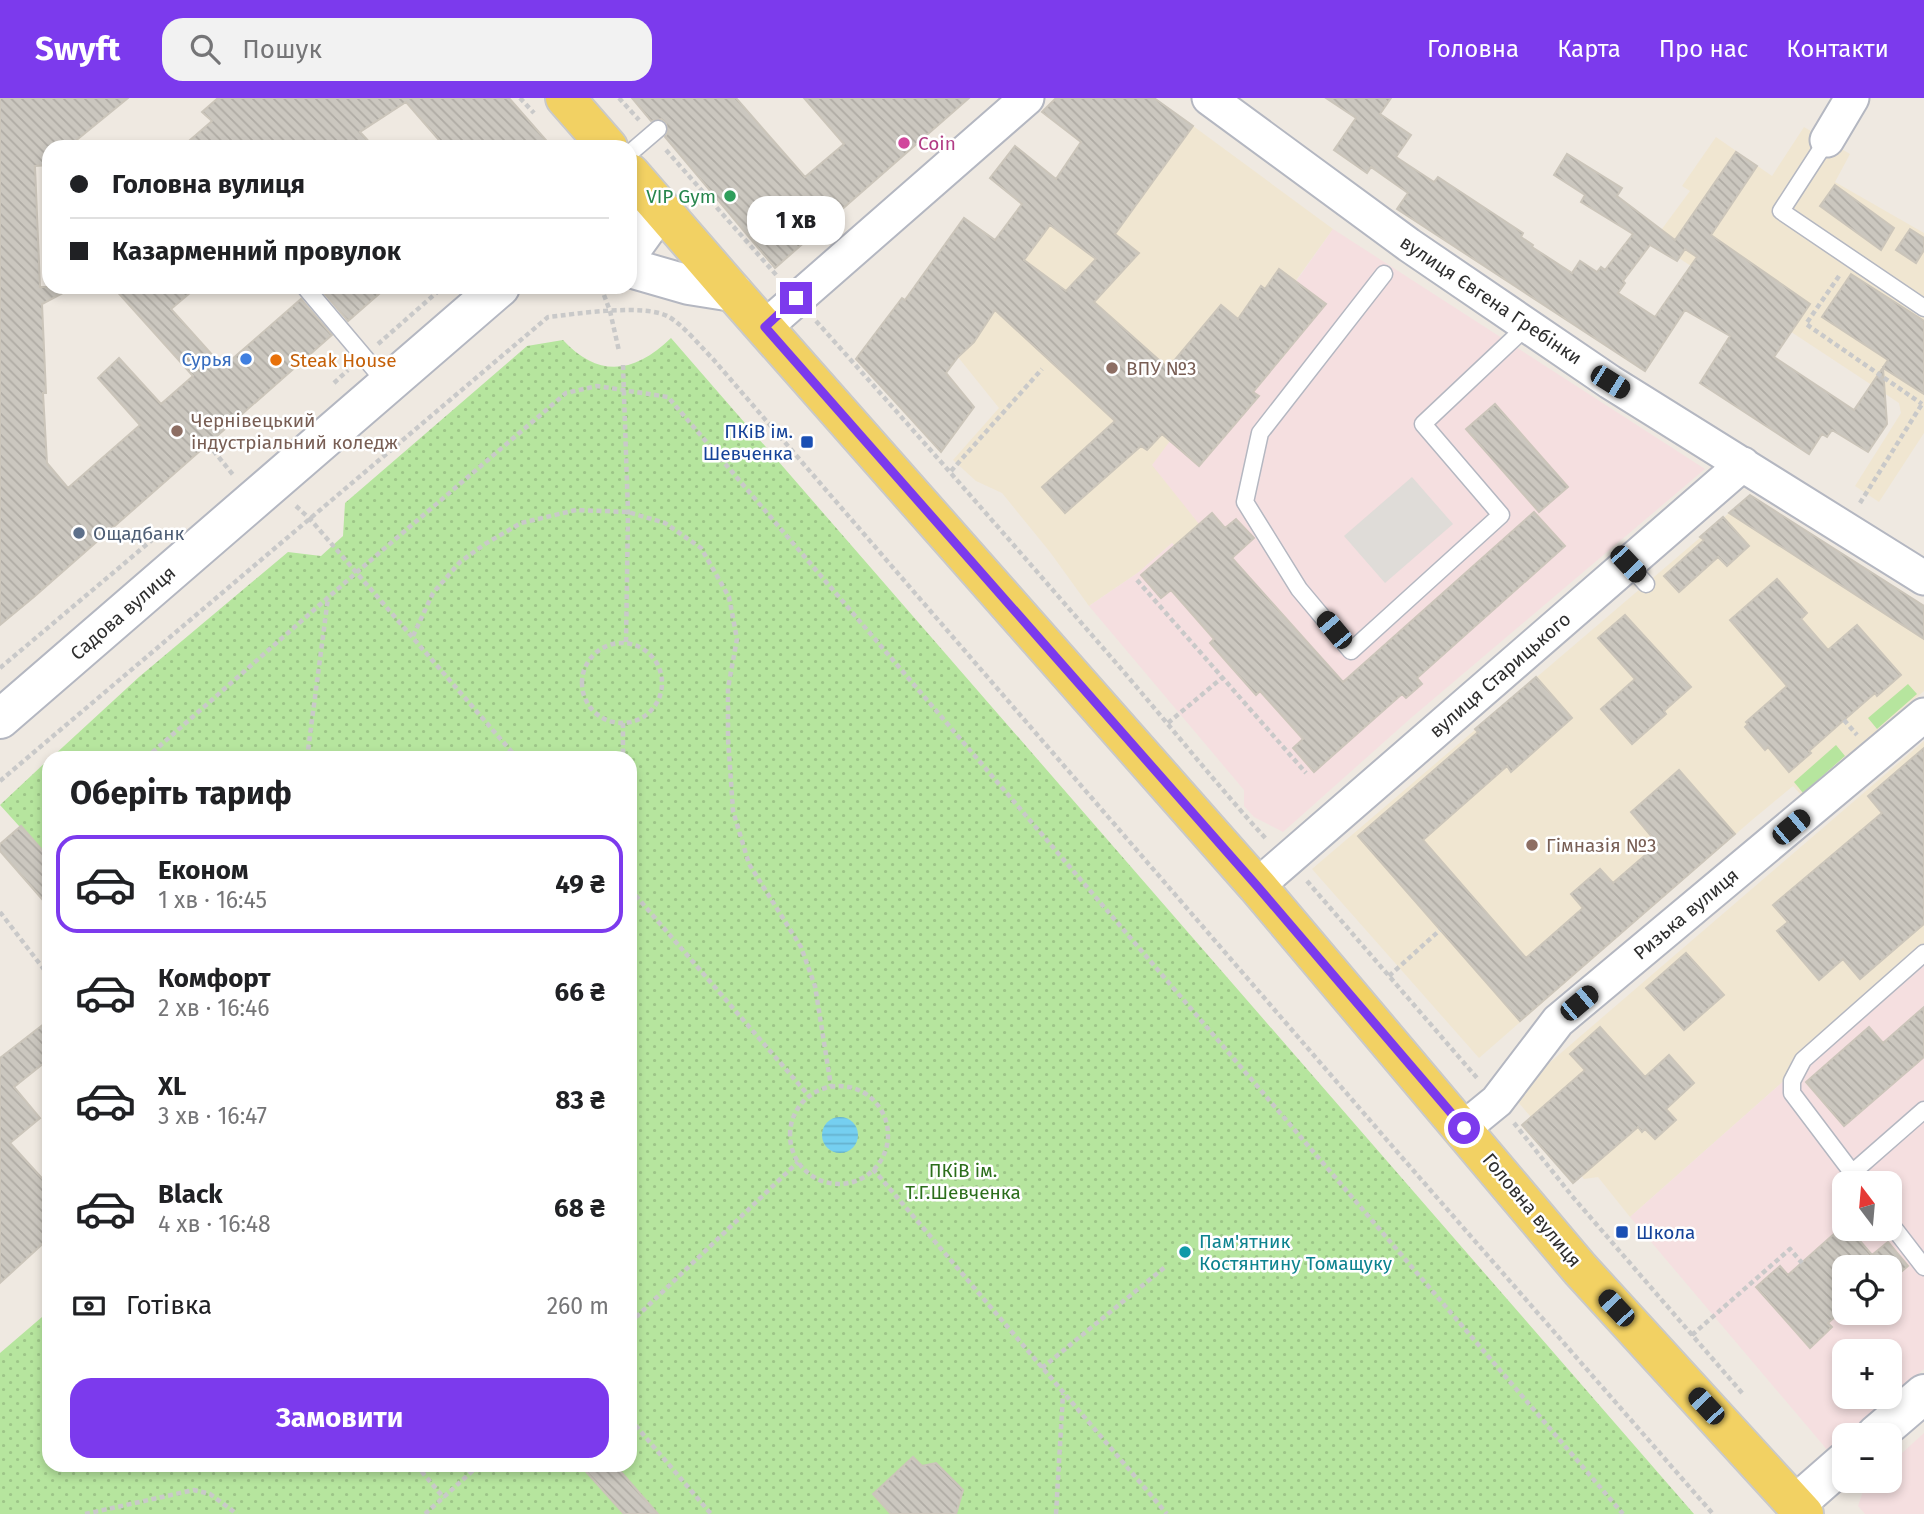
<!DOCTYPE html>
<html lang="uk">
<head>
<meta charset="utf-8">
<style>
  :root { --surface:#fff; --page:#f2f2f2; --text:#202124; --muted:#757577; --line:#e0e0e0; --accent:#7c3aed }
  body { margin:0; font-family:"Fira Sans",sans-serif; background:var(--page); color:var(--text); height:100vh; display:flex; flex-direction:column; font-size:26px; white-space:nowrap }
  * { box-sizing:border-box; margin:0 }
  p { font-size:23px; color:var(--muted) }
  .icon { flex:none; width:38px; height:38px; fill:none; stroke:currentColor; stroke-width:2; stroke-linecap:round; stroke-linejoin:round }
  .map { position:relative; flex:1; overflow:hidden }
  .details { position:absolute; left:42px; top:653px; width:595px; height:721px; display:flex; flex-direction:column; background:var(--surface); border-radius:21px; box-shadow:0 4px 10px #0003 }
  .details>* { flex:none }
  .guide { position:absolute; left:42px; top:42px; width:595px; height:154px; border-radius:21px; box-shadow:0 4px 10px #0003; display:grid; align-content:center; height:154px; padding:0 28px; background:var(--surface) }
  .needle { width:46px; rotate:344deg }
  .fabs { position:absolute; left:1832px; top:1073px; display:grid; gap:14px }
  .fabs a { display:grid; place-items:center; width:70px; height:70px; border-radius:14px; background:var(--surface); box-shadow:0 4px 10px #0003; font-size:35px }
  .end { position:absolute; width:32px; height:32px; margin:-16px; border:9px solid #7c3aed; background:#fff; box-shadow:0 0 0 4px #fff }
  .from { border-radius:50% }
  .bubble { position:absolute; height:49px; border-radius:21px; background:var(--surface); box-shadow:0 4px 10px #0003; font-size:23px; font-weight:700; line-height:49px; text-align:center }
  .car { position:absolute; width:21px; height:42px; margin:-21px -10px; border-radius:9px; box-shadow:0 0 5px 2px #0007; background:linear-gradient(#222 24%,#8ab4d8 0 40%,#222 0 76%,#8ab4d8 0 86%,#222 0) }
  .guide b { display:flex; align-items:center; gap:24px; height:66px; font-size:26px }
  .guide b+b { border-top:2px solid var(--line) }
  .guide i { width:18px; height:18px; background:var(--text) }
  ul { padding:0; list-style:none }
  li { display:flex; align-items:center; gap:21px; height:98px; margin:0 14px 10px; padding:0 14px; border:4px solid transparent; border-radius:21px }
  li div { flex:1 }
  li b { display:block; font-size:26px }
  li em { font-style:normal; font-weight:700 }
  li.on { border-color:var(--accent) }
  li>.icon { width:63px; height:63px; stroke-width:1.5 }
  h2 { padding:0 28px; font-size:32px; line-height:84px }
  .pay { display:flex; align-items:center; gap:18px; height:77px; padding:0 28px; font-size:26px }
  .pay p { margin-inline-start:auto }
  .button { display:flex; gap:14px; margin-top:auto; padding:14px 28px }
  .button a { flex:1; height:80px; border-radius:21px; background:var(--accent); color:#fff; font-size:28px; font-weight:700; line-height:80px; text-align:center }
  header { display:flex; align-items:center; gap:42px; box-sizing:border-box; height:98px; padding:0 35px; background:var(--accent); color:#fff }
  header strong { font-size:33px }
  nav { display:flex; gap:38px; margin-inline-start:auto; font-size:24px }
  .search { width:490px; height:63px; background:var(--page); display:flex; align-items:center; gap:18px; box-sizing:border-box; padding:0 24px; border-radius:21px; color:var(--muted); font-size:26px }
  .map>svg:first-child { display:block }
  .education { fill:#f0e6d1 }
  .medical { fill:#f5dfe0; fill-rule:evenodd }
  .grass { fill:#b6e59e }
  .park { fill:url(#park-dots) }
  .plaza { fill:#dfdcd8 }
  .water { fill:url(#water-rules) }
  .building { fill:url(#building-back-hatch); stroke:#cbc5ba; stroke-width:2; fill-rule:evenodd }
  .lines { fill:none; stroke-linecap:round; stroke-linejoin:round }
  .lane-casing { stroke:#b4b7c1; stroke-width:19 }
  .street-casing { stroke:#b4b7c1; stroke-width:37 }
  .secondary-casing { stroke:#b4b7c1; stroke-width:42 }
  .primary-casing { stroke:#c9c9c9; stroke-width:42 }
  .path { stroke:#c9c9c9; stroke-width:4.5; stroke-dasharray:5 3.5; stroke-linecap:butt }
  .lane { stroke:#fff; stroke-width:16 }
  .street { stroke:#fff; stroke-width:33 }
  .secondary { stroke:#fff; stroke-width:38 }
  .primary { stroke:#f2d163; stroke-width:38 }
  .route { stroke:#7c3aed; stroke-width:9 }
  .hotel-dot { fill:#d1479c; stroke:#fff; stroke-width:2.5 }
  .leisure-dot { fill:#2e9e5b; stroke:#fff; stroke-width:2.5 }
  .shop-dot { fill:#3f7fe0; stroke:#fff; stroke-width:2.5 }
  .food-dot { fill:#e8710a; stroke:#fff; stroke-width:2.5 }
  .education-dot { fill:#8d6e63; stroke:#fff; stroke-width:2.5 }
  .transit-dot { fill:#1a4fb4; stroke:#fff; stroke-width:2.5 }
  .service-dot { fill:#5c6f8a; stroke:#fff; stroke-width:2.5 }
  .culture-dot { fill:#0f9aa8; stroke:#fff; stroke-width:2.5 }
  .labels { text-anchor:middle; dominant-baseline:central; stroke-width:5; stroke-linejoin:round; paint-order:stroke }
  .hotel-label { font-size:19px; fill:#b23c85; stroke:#fff; text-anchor:start }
  .leisure-label { font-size:19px; fill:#27864d; stroke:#fff; text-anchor:end }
  .street-label { font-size:19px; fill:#2e2e2e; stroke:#fff }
  .shop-label { font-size:19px; fill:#366cbe; stroke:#fff; text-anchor:end }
  .food-label { font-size:19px; fill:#c56008; stroke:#fff; text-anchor:start }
  .education-label { font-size:19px; fill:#785e54; stroke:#fff; text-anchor:start }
  .transit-label { font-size:19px; fill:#164399; stroke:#fff; text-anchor:end }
  .service-label { font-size:19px; fill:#4e5e75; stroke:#fff; text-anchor:start }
  .park-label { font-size:19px; fill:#2c6e1b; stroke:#fff }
  .culture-label { font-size:19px; fill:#0d838f; stroke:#fff; text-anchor:start }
</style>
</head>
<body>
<header>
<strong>Swyft</strong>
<div class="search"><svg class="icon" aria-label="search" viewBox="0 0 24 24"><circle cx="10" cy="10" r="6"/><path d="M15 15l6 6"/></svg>Пошук</div>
<nav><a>Головна</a><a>Карта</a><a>Про нас</a><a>Контакти</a></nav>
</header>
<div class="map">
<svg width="1924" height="1416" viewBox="0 0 1924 1416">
  <defs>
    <pattern id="park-dots" width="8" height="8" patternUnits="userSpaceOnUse" patternTransform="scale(1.75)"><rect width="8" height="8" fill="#b6e59e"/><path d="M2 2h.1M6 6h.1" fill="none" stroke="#9dc588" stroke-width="1.8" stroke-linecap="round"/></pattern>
    <pattern id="water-rules" width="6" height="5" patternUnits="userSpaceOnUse" patternTransform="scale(1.75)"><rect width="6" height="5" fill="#75cff0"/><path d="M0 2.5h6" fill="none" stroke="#66b2ce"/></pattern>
    <pattern id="building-back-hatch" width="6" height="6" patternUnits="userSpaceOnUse" patternTransform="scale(1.75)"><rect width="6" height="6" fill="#cbc7bf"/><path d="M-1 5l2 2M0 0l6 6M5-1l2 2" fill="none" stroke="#afaba4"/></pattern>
  </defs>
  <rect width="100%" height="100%" fill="#efe9e1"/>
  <path class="education" d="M1113 0H1155L1333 131 1266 224 1262 233 1287 254 1254 293 1259 298 1199 426 1175 448 1172 445 1139 474 1089 508 1050 454 1002 395 976 383 953 362 999 310 958 259 1056 81Z
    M1804 29 1850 56 1835 84 1924 135V335L1879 404 1855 388 1901 315 1899 305 1653 143 1690 93 1682 88 1716 39 1772 78Z
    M1750 397 1924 508V593L1802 698 1793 688 1752 722 1479 960 1312 771Z
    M1924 643V859L1630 1119 1598 1079 1584 1081 1512 997Z"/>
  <path class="medical" d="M1333 131 1705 371 1411 620 1283 734 1254 719 1244 708V692L1089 508 1139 474 1172 445 1175 448 1199 426 1152 367 1170 343 1199 368 1259 298 1253 294 1287 254 1261 233Z
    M1924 859V1271L1848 1337H1844V1340L1829 1354 1630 1119ZM1844 1085H1890V1130H1844ZM1844 1169H1890V1214H1844ZM1844 1253H1890V1298H1844Z
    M1924 1335V1416H1865L1858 1408 1864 1390 1873 1383 1890 1382V1366Z"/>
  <path class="grass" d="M1908 586 1917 596 1877 631 1868 620Z
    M1836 647 1845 658 1803 695 1794 684Z"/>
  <path class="park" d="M671 240 1694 1416H0V1255L49 1213V1367H630V660H51L139 579 288 454 321 458 343 438 345 405 527 248 563 242C599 281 635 275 671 240Z
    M49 661V761L0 707Z"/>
  <path class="plaza" d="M1412 379 1453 426 1385 485 1344 438Z"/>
  <path class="water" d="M822 1037a18 18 0 1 1 36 0a18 18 0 1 1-36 0Z"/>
  <path class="building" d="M0 0H128L68 49H49V67L35 68 40 189H74L42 206 46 295H43L47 365 68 390 140 327 98 280 119 260 161 306 193 278 113 189H197L171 211 223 269 301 201 332 237 35 498 0 527Z
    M218 0H509L552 49H445L406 4 360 34 374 49H182L212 23 202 14Z
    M632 0H736L805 79 844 46 804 0H969L775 170 665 39 668 34 666 25 661 21 651 23Z
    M1056 0H1154L1193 28 1115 136 1139 155 1094 204 1168 270 1221 207 1238 221 1261 188 1265 191 1279 171 1326 206 1253 294 1259 298 1199 368 1162 336 1147 352 1141 348 1065 415 1042 389 1115 323 995 212 974 244 958 259 946 275 974 309 941 354 856 261 902 200 905 202 964 120 995 142 1022 106 990 80 1015 48 1056 81 1081 44 1042 14ZM1050 127 1096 161 1066 193 1024 162Z
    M1326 0H1391L1380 16 1411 37 1396 59 1434 84 1438 79 1523 135 1521 139 1533 147 1532 149 1572 175 1580 163 1597 174 1601 169 1605 172 1633 136 1581 104 1585 97 1554 77 1567 56 1622 90 1617 98 1675 142 1736 54 1757 68 1711 137 1810 206 1774 259 1854 312 1888 262 1822 219 1851 176 1924 223V296L1883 270 1887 326 1868 354 1832 332 1827 339 1822 336 1809 356 1700 285 1730 238 1685 212 1645 273 1397 111 1408 95 1371 69 1367 75 1334 52 1356 20ZM1650 147 1677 163 1685 151 1697 159 1655 219 1618 195 1625 185 1623 183Z
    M1835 87 1894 130 1881 152 1820 108Z
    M1910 131 1924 140V152L1916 165 1896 152Z
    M319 189H387L348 223Z
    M1495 306 1568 389 1539 414 1466 331Z
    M1750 397 1924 508V541L1729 415Z
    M1534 414 1565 448 1417 580 1422 586 1406 600 1402 596 1314 674 1293 650 1303 641 1260 593 1256 597 1210 545 1214 541 1171 492 1161 500 1141 477 1212 415 1225 430 1236 421 1254 440 1232 460 1343 584Z
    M1723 419 1749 448 1727 468 1718 459 1679 494 1664 478 1704 442 1700 439Z
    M1777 481 1807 515 1801 521 1828 552 1857 527 1901 577 1877 598 1875 595 1844 622 1809 653 1811 655 1789 674 1768 649 1765 652 1745 629 1748 626 1746 624 1787 588 1730 522Z
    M1625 517 1691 589 1664 613 1666 616 1632 646 1601 611 1635 581 1598 540Z
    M1536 579 1572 620 1511 674 1507 668 1423 742 1526 860 1583 810 1571 796 1600 771 1613 785 1658 746 1631 714 1679 672 1735 736 1520 923 1358 738 1478 634 1475 631Z
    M1924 650V826L1860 881 1843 861 1819 882 1777 833 1788 824 1773 807 1882 715 1868 698Z
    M21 728 49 760V809L0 753V746Z
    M1686 855 1724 897 1684 932 1646 890Z
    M1924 909V959L1844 1028 1806 984 1869 929 1883 945Z
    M49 922V961L14 989 40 1020 10 1045 49 1088V1140L0 1185V960Z
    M1600 929 1645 979 1669 957 1694 985 1666 1011 1676 1022 1655 1041 1645 1031 1642 1034 1638 1029 1573 1085 1522 1027 1585 972 1570 956Z
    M1844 1127V1130H1849L1872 1157 1888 1144 1908 1168 1893 1181 1890 1178V1169H1844V1211L1828 1225 1832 1229 1810 1250 1756 1189 1780 1168 1788 1177Z
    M913 1359 922 1368 936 1365 963 1392 956 1416H891L873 1396Z
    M580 1367H615L658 1416H624Z"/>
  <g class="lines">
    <g class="lane-casing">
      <path id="lane" d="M1827 42 1781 113 1924 210
        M630 55 658 31
        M1384 176 1260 335 1245 404 1299 491 1351 553 1501 417 1423 326 1527 228
        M305 189 387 286
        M1628 466 1646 486
        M1852 1075 1924 1012
        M1860 1085 1792 995V983L1803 962 1924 855
        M1890 1125 1924 1169"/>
    </g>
    <g class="street-casing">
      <path id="street" d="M1209 0 1409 147 1610 284 1924 480
        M1827 42 1852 0
        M765 229 1027 0
        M1257 788 1743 366
        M1464 1030 1497 1003 1558 923 1924 617"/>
    </g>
    <g class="secondary-casing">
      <path id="secondary" d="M630 153 648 128 650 99
        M630 170 689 187 733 194
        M0 621 500 189
        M1876 1337 1924 1296
        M1796 1406 1844 1364"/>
    </g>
    <g class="primary-casing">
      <path id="primary" d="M565 0 608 49
        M630 75 733 194 1257 788 1580 1171 1804 1416"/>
    </g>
    <path class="path" d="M520 0 534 15
      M619 0 639 22
      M666 52 778 179
      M1839 178 1806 226 1922 306
      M601 189 610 213 619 253
      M816 223C919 338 1021 455 1123 573 1171 629 1217 687 1267 742
      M378 246 443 189
      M623 267 628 414 626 545
      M334 285 348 272
      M208 346 234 378
      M951 373 1042 271
      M1860 405 1922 306
      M296 408 310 421 517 660
      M1137 482 1306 675
      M413 538 433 495 460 464 485 446 521 425 576 412 628 414 665 425 701 450 729 499 737 541 728 590V640L733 713 749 766 801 849 815 888 831 988
      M582 585a40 40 0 1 1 80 0a40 40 0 1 1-80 0Z
      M0 570 152 442
      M1844 622 1857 637
      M623 625V660
      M1168 625 1223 579
      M146 660 357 474 566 295 597 288 668 299 1623 1416
      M307 660 328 500
      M0 683 548 219C575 216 646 205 669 219 682 226 702 250 713 261L1399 1056 1713 1416
      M1307 783 1477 980
      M630 791 809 998
      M0 814 49 878
      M1389 878 1440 832
      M790 1037a49 49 0 1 1 98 0a49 49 0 1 1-98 0Z
      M1514 1025 1572 1098 1743 1296
      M873 1071 1167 1416
      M630 1225 798 1064
      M1692 1237 1790 1151 1802 1165
      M1042 1270 1165 1169
      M630 1321 711 1416
      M416 1367 444 1400
      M85 1416 194 1392 210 1396 237 1416
      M425 1416 479 1367
      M1056 1416 1063 1296"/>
    <use href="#lane" class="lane"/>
    <use href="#street" class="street"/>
    <use href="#secondary" class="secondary"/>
    <use href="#primary" class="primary"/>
  </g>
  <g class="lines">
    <path class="route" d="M796 200 765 229 1257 788 1464 1030"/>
  </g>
  <circle class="hotel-dot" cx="904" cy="45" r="7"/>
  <circle class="leisure-dot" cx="730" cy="98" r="7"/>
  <circle class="shop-dot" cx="246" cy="261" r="7"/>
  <circle class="food-dot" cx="276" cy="262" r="7"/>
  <g class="education-dot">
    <circle cx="1112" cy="270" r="7"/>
    <circle cx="177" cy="333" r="7"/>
    <circle cx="1532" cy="747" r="7"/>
  </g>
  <g class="transit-dot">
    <rect x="800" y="337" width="14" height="14" rx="3.5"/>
    <rect x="1615" y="1127" width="14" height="14" rx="3.5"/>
  </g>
  <circle class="service-dot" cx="79" cy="435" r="7"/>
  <circle class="culture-dot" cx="1185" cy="1154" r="7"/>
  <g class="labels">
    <g class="hotel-label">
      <text x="918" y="45">Coin</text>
    </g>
    <g class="leisure-label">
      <text x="716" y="98">VIP Gym</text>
    </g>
    <g class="street-label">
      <text transform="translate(1491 202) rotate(34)">вулиця Євгена Гребінки</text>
      <text transform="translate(123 515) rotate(-41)">Садова вулиця</text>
      <text transform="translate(1500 577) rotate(-41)">вулиця Старицького</text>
      <text transform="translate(1686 816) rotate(-40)">Ризька вулиця</text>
      <text transform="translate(1532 1112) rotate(50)">Головна вулиця</text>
    </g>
    <g class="shop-label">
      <text x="232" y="261">Сурья</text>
    </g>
    <g class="food-label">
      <text x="290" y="262">Steak House</text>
    </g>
    <g class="education-label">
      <text x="1126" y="270">ВПУ №3</text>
      <text x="191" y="322">Чернівецький<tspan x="191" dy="22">індустріальний коледж</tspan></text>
      <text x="1546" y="747">Гімназія №3</text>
    </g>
    <g class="transit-label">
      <text x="793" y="333">ПКіВ ім.<tspan x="793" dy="22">Шевченка</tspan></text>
      <text x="1636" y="1134" text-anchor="start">Школа</text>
    </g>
    <g class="service-label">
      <text x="93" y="435">Ощадбанк</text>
    </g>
    <g class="park-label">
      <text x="963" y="1072">ПКіВ ім.<tspan x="963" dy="22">Т.Г.Шевченка</tspan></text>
    </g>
    <g class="culture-label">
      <text x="1199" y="1143">Пам'ятник<tspan x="1199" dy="22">Костянтину Томащуку</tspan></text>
    </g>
  </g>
</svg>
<div class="fabs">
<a><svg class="needle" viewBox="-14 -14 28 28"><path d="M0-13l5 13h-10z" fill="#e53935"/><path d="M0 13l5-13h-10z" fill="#757577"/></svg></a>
<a><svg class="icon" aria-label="locate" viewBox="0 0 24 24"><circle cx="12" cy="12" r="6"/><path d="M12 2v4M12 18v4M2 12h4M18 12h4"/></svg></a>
<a>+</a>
<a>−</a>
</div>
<i class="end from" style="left:1464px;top:1030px"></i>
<i class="end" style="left:796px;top:200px"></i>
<div class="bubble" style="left:747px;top:98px;width:98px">1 хв</div>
<i class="car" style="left:1610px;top:284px;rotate:122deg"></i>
<i class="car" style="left:1628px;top:466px;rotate:137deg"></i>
<i class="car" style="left:1334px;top:532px;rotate:320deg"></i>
<i class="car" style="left:1791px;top:729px;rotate:50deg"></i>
<i class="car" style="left:1579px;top:905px;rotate:50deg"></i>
<i class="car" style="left:1616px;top:1210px;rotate:317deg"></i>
<i class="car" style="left:1706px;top:1308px;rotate:317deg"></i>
<div class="guide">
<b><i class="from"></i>Головна вулиця</b>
<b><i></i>Казарменний провулок</b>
</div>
<section class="details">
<h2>Оберіть тариф</h2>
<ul>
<li class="on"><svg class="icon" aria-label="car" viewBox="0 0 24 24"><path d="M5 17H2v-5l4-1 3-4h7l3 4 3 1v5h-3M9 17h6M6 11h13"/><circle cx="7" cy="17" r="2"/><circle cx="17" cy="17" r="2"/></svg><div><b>Економ</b><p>1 хв · 16:45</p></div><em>49 ₴</em></li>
<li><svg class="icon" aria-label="car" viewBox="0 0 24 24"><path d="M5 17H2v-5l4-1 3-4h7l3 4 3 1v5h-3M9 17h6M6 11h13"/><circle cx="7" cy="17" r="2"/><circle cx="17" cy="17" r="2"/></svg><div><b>Комфорт</b><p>2 хв · 16:46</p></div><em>66 ₴</em></li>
<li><svg class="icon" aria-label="car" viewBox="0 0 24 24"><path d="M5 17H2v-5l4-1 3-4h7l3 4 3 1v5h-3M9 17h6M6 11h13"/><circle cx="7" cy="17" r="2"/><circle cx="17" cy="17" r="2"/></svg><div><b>XL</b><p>3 хв · 16:47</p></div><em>83 ₴</em></li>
<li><svg class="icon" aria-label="car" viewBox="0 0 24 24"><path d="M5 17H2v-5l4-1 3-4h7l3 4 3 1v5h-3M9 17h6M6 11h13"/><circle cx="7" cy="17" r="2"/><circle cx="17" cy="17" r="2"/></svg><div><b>Black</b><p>4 хв · 16:48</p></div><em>68 ₴</em></li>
</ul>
<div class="pay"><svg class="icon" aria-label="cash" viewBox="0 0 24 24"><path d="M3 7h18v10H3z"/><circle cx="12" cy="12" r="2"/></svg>Готівка<p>260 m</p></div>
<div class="button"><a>Замовити</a></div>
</section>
</div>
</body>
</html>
